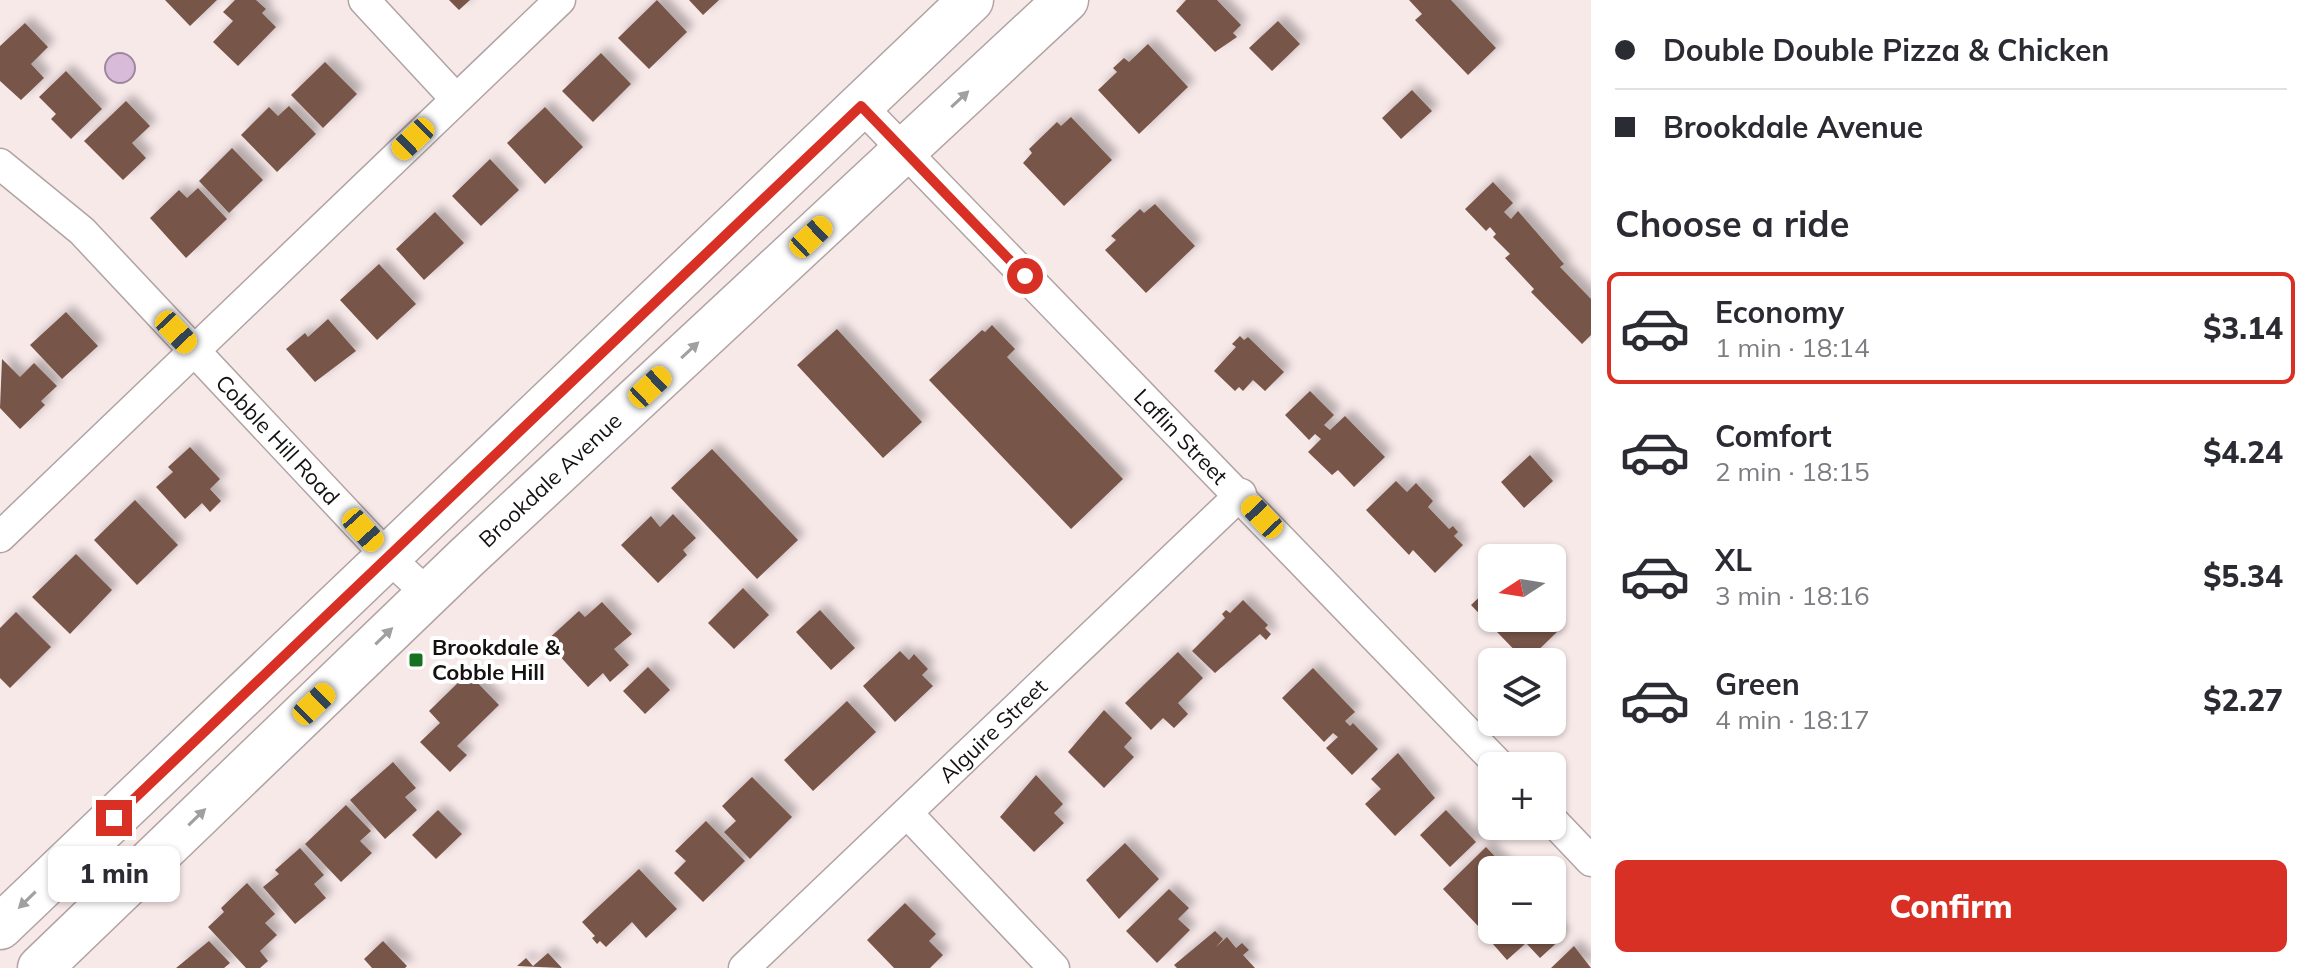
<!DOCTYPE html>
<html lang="en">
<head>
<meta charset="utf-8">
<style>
  :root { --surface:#fff; --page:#f2f2f3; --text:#2b2b33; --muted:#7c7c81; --line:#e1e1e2; --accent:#d93025 }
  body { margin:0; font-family:Mulish,sans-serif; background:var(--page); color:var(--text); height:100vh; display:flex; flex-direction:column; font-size:30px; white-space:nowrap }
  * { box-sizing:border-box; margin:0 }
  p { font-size:26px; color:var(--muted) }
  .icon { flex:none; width:44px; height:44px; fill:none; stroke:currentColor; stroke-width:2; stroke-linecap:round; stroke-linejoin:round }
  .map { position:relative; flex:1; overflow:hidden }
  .drawer { display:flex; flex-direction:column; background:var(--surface); width:720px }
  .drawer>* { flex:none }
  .hud { display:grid; align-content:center; height:176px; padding:0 24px; background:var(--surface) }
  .needle { width:52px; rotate:258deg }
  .tools { position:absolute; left:1478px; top:544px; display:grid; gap:16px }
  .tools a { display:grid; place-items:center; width:88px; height:88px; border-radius:12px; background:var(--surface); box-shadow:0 2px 6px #0004; font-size:40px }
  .end { position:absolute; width:36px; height:36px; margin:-18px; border:10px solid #d93025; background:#fff; box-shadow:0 0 0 4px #fff }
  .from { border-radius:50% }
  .bubble { position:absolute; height:56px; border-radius:12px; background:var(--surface); box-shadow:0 2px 6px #0004; font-size:26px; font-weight:800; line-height:56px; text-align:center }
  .car { position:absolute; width:24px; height:48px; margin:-24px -12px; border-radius:10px; box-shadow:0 0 6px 2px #0007; background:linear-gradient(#f5c518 24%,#345 0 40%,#f5c518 0 76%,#345 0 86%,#f5c518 0) }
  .hud b { display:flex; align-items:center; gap:28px; height:76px; font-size:30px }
  .hud b+b { border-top:2px solid var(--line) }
  .hud i { width:20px; height:20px; background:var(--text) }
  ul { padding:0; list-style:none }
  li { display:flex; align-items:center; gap:24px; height:112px; margin:0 16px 12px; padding:0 8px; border:4px solid transparent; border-radius:12px }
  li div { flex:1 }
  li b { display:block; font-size:30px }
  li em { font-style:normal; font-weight:800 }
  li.selected { border-color:var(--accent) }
  li>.icon { width:72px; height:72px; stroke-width:1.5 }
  h2 { padding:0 24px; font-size:36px; line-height:96px }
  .action { display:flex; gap:16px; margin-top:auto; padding:16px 24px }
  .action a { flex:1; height:92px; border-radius:12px; background:var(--accent); color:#fff; font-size:32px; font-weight:800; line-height:92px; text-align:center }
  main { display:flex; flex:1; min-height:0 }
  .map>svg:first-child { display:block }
  .water { fill:#d7bbd9; stroke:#9d889d; stroke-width:2 }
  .building { fill:#785548; filter:url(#shadow) }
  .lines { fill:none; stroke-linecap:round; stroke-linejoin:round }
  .minor-casing { stroke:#b1a3a4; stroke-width:33 }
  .primary-casing { stroke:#b1a3a4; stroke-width:47 }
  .minor { stroke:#fff; stroke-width:30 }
  .primary { stroke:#fff; stroke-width:44 }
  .oneway { fill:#a1a0a0 }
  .route { stroke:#d93025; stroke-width:10 }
  .poi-dot { fill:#177220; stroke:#fff; stroke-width:3 }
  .labels { text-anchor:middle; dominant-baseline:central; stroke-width:8; stroke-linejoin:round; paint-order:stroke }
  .street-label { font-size:22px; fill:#151111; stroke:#fff }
  .poi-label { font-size:22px; font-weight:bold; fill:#151111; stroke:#fff; text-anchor:start }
</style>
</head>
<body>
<main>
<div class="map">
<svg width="1591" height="968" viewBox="0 0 1591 968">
  <defs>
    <filter id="shadow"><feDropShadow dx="7" dy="-7" stdDeviation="4" flood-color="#0004"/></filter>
  </defs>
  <rect width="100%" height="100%" fill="#f8e9e9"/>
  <path class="water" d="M105 68a15 15 0 1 1 30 0a15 15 0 1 1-30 0Z"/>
  <path class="building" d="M165 0H217L190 26Z
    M235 0H256L266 9 262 13 276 27 238 66 213 42 233 21 223 12Z
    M449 0H470L459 10Z
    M657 0 687 32 649 69 618 38Z
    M689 0H719L703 15Z
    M1186 0H1217L1241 25 1233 33 1237 37 1215 52 1176 11Z
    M1409 0H1451L1496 48 1468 75 1415 20 1422 14Z
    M1278 21 1300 44 1272 71 1249 48Z
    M25 23 48 47 31 64 44 78 21 100 0 81V46Z
    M1148 44 1188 87 1139 134 1098 90 1117 72 1113 68 1124 58 1129 62Z
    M601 53 631 84 593 122 562 91Z
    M325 62 357 94 323 128 291 95Z
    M66 71 102 109 71 139 51 119 56 114 39 97Z
    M1412 90 1432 111 1401 139 1382 118Z
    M126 101 150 126 132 143 146 158 123 180 84 141Z
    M289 106 316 134 277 172 241 135 269 107 278 116Z
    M545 107 583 147 545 184 507 143Z
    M1071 117 1112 160 1064 206 1023 163 1032 153 1029 149 1057 122 1061 126Z
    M232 148 263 180 229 213 199 181Z
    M490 159 519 190 481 226 452 196Z
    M1493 182 1513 203 1504 212 1511 219 1518 211 1564 264 1560 267 1591 299V335L1582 344 1531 292 1534 289 1505 258 1510 254 1493 237 1496 234 1490 227 1486 231 1465 209Z
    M198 188 227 219 186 258 150 218 179 190 187 198Z
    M1155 204 1195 246 1146 293 1105 250 1116 240 1111 236 1140 209 1144 213Z
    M435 212 464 243 424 280 396 249Z
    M379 264 416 304 377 340 340 300Z
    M66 312 98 346 62 379 30 345Z
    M328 319 356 351 315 382 286 349 305 333 308 337Z
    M992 325 1015 349 1007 357 1123 479 1071 529 929 380 982 330 985 332Z
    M837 329 922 422 883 458 797 365Z
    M1240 336 1244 340 1248 337 1284 372 1265 391 1253 380 1243 391 1239 387 1235 391 1214 371 1236 347 1232 344Z
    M2 359 20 377 34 363 57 386 41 401 45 405 20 429 0 408Z
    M1310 391 1334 415 1324 425 1330 430 1345 416 1385 457 1354 487 1338 470 1332 475 1308 452 1321 439 1315 434 1309 440 1285 415Z
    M190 447 220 479 210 489 221 501 210 512 202 503 185 519 156 487 173 472 168 467Z
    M712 449 798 540 757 579 671 488Z
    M1530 455 1553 481 1524 508 1501 482Z
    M1396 481 1407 492 1416 483 1433 501 1428 507 1449 529 1453 526 1458 532 1454 536 1463 545 1435 573 1413 550 1409 555 1366 510Z
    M135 500 178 545 137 585 94 540Z
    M673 514 696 538 683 550 687 555 658 583 621 545 651 516 660 527Z
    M76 554 112 590 70 634 32 597Z
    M1492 585V618H1543L1557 632 1526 662 1471 605Z
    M743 588 769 615 734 649 708 623Z
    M1243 600 1268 625 1265 628 1271 634 1266 640 1260 634 1215 673 1192 651 1225 618 1222 614 1226 610 1230 613Z
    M602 602 632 634 614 649 629 665 610 682 603 673 588 687 546 641 579 611 585 617Z
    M820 610 855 648 831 670 796 632Z
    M16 612 51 647 10 688 0 678V628Z
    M900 651 909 660 914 654 928 669 922 675 933 686 895 722 863 686Z
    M1178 652 1203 678 1178 703 1188 714 1174 728 1163 718 1151 730 1125 703Z
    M648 667 670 690 645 714 623 691Z
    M1313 668 1355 712 1345 721 1350 726 1353 723 1378 749 1352 775 1326 748 1338 737 1333 733 1324 742 1282 698Z
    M468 673 499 705 457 746 467 755 450 772 420 742 440 723 429 711Z
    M847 701 876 732 813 791 784 760Z
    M1104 710 1132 738 1124 747 1134 757 1104 788 1068 752Z
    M1398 753 1435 798 1395 836 1365 804 1381 789 1371 779Z
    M393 762 416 788 405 797 417 810 385 839 350 800Z
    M1036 775 1063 804 1054 813 1064 823 1034 852 1000 817Z
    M752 777 792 817 750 859 724 832 736 821 722 806Z
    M346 805 371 831 360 841 372 853 341 882 305 844Z
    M438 810 462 834 436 859 412 835Z
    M1446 810 1476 842 1450 867 1420 835Z
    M706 821 745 861 703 902 674 873 686 861 675 851Z
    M1125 843 1159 879 1119 919 1086 880Z
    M1486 847 1508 870H1492V915L1479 927 1443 889Z
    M300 848 324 875 314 884 326 898 295 924 263 887 279 874 275 870Z
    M639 869 677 909 646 938 632 922 606 947 600 941 597 944 592 938 595 936 582 922Z
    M247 883 275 914 265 923 277 935 260 951 268 961 260 968H246L208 927 224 912 221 908Z
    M1169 889 1189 908 1178 919 1190 930 1157 963 1126 931Z
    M905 903 936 934 929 941 943 955 930 968H894L867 940Z
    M1552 925 1563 937 1540 958 1526 943 1507 960 1485 935 1491 930H1552Z
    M1215 931 1223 939 1216 947 1227 937 1236 948 1242 943 1249 950 1243 955 1255 968H1177L1174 965Z
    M209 941 230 963 224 968H176Z
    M383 941 407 966 405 968H372L364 959Z
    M1574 946 1591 968H1551Z
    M548 953 562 968 517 966 526 958 533 966Z"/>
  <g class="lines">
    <g class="minor-casing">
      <g id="minor">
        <path d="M364 0 455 98"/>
        <path id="s1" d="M861 106 1500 766"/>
        <path id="s2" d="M0 164 82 231 388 557 428 594"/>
        <path d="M0 537 560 0"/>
        <path d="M907 813 1054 968"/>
        <path d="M1552 820 1591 861"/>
        <path id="s3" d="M744 968 1241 494"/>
      </g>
    </g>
    <g class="primary-casing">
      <g id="primary">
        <path d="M0 927 971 0"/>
        <path id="s4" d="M40 968 466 558 1066 0"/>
      </g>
    </g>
    <use href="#minor" class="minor"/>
    <use href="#primary" class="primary"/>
  </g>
  <defs><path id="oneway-solid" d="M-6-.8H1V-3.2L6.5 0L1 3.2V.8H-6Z" transform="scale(2)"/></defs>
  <g class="oneway">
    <use href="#oneway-solid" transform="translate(960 99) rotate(-43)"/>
    <use href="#oneway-solid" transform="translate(690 350) rotate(-43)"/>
    <use href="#oneway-solid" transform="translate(384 636) rotate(-44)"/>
    <use href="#oneway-solid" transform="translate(197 817) rotate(-44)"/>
    <use href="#oneway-solid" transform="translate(27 900) rotate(136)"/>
  </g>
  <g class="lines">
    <path class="route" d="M114 818 861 106 1025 276"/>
  </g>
  <rect class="poi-dot" x="408" y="652" width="16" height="16" rx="4"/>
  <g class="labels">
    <g class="street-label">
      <text stroke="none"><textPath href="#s1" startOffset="460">Laflin Street</textPath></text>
      <text stroke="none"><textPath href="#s2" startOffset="392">Cobble Hill Road</textPath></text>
      <text stroke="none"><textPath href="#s4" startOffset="706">Brookdale Avenue</textPath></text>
      <text stroke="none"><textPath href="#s3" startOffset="344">Alguire Street</textPath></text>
    </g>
    <g class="poi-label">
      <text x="432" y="647">Brookdale &amp;<tspan x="432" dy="25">Cobble Hill</tspan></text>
    </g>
  </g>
</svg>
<div class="tools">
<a><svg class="needle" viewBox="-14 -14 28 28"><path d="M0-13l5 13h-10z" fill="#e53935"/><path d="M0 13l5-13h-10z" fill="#7c7c81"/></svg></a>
<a><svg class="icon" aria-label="layers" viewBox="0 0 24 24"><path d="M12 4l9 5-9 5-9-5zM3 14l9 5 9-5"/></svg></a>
<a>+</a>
<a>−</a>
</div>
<i class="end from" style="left:1025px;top:276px"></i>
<i class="end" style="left:114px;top:818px"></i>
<div class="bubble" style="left:48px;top:846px;width:132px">1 min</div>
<i class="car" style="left:413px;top:139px;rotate:226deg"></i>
<i class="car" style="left:811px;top:237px;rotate:47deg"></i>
<i class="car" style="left:176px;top:332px;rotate:137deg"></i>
<i class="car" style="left:650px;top:387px;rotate:47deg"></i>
<i class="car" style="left:1262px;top:517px;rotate:317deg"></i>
<i class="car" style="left:363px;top:530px;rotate:138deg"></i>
<i class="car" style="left:314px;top:704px;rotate:46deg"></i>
</div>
<section class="drawer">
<div class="hud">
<b><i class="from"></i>Double Double Pizza &amp; Chicken</b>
<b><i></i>Brookdale Avenue</b>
</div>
<h2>Choose a ride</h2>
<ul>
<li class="selected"><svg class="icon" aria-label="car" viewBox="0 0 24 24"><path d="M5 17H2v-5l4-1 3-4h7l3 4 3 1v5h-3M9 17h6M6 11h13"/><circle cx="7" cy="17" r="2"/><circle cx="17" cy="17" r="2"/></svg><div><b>Economy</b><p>1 min · 18:14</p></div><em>$3.14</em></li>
<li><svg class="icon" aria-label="car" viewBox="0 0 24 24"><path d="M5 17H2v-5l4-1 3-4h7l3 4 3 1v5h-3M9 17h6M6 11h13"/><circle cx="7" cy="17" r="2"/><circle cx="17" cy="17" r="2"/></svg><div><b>Comfort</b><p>2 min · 18:15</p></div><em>$4.24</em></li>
<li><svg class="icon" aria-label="car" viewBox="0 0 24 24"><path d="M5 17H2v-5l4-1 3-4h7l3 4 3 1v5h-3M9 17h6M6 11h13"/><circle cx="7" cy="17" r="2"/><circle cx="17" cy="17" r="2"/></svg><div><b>XL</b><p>3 min · 18:16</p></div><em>$5.34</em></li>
<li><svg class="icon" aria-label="car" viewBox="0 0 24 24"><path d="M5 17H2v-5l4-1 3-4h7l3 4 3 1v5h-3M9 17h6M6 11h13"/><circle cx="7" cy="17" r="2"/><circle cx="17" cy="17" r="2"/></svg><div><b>Green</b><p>4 min · 18:17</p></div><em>$2.27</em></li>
</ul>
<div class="action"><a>Confirm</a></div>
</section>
</main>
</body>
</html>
